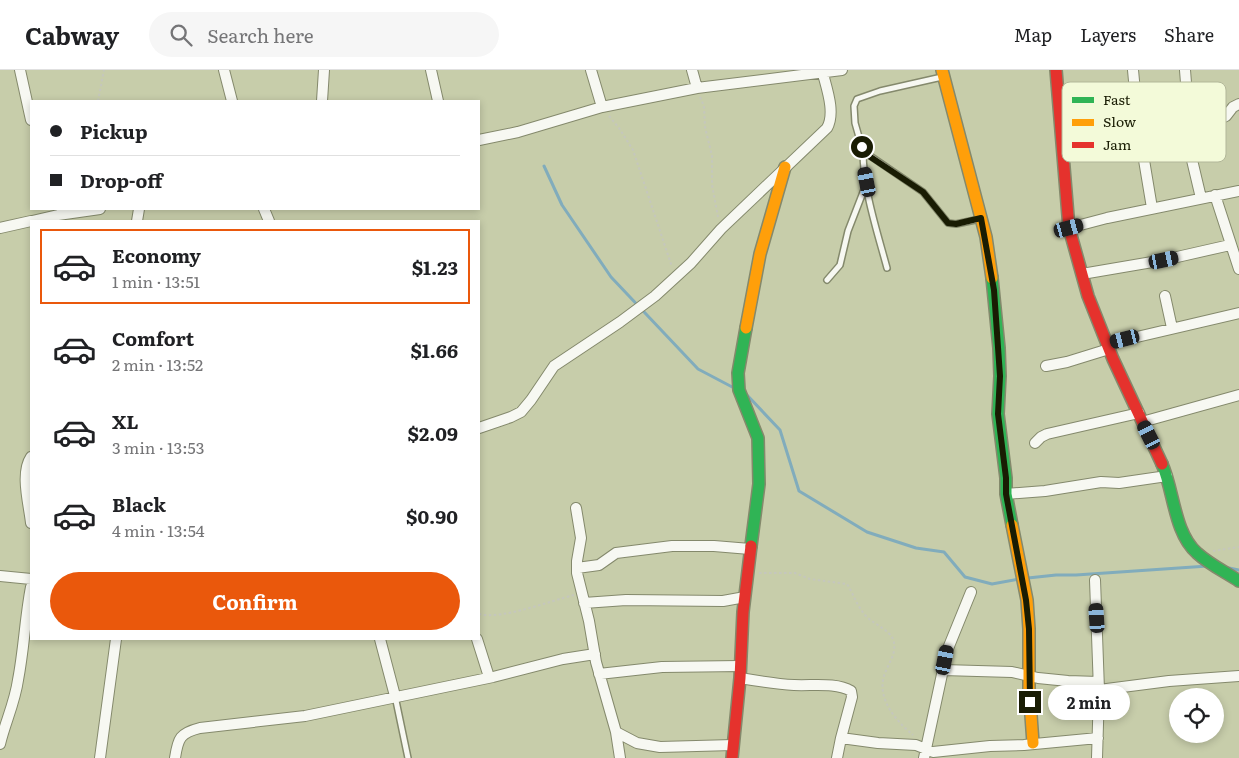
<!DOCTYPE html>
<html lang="en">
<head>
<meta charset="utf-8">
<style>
  :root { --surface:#fff; --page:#f6f6f6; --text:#202124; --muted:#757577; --line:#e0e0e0; --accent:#ea580c }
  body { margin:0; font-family:Literata,serif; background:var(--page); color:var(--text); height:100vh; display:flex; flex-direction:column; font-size:19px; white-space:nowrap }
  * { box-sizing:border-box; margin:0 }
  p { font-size:16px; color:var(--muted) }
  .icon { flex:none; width:28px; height:28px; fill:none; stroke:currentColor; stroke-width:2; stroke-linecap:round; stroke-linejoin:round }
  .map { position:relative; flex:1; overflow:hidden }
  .side { position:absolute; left:30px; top:150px; width:450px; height:420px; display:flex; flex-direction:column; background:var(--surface); border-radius:0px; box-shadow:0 2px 8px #0003 }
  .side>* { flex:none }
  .banner { position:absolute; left:30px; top:30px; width:450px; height:110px; border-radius:0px; box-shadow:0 2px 8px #0003; display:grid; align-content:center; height:110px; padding:0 20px; background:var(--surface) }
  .controls { position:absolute; left:1169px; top:618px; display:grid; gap:10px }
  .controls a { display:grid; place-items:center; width:55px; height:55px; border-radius:50%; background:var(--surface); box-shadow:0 2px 8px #0003; font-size:25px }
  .end { position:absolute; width:22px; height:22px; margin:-11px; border:6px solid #191c03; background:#fff; box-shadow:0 0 0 2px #fff }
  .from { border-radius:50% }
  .bubble { position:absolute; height:35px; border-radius:18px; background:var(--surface); box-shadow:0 2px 8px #0003; font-size:16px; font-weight:700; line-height:35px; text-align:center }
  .car { position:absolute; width:15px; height:30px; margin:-15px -8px; border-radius:6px; box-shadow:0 0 4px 1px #0007; background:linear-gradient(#222 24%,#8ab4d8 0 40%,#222 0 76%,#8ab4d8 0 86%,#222 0) }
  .banner b { display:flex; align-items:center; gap:18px; height:48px; font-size:19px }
  .banner b+b { border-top:1px solid var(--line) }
  .banner i { width:12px; height:12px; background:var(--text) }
  ul { padding:9px 0 0; list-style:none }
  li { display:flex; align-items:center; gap:15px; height:75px; margin:0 10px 8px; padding:0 10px; border:2px solid transparent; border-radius:0px }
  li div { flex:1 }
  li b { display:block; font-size:19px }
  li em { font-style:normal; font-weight:700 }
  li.selected { border-color:var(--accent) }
  li>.icon { width:45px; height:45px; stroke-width:1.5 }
  .button { display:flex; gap:10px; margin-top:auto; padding:10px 20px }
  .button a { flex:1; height:58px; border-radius:30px; background:var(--accent); color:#fff; font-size:20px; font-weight:700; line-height:58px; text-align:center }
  header { display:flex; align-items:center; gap:30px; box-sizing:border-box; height:70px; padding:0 25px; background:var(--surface); border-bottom:1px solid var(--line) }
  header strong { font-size:24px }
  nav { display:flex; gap:28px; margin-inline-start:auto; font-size:18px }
  .search { width:350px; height:45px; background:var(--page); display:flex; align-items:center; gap:12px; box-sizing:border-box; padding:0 18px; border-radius:28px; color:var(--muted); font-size:19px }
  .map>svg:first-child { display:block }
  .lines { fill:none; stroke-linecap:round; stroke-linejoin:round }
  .stream { stroke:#81acbc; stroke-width:3 }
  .lane-casing { stroke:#84896c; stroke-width:8 }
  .street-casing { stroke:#84896c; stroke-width:12 }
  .fast-casing { stroke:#84896c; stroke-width:14 }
  .slow-casing { stroke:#84896c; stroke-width:14 }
  .jam-casing { stroke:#84896c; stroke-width:14 }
  .path { stroke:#c5c7bc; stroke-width:2; stroke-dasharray:2.5 2.5; stroke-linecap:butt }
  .lane { stroke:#f7f8f2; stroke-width:5 }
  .street { stroke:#f7f8f2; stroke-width:10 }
  .fast { stroke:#30b455; stroke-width:11 }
  .slow { stroke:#ff9f0a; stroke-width:11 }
  .jam { stroke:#e5322d; stroke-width:11 }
  .route { stroke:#191c03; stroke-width:6 }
  .key { fill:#f3fad9; stroke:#b2b799; stroke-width:1 }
  .key-label { font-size:14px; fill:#191c03 }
</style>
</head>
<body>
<header>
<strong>Cabway</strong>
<div class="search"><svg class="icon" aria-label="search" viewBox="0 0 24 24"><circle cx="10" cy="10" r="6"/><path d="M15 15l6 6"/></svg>Search here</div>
<nav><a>Map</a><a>Layers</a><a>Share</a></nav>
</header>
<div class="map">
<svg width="1239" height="688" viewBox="0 0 1239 688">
  <rect width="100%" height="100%" fill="#c7cdaa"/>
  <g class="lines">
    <path class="stream" d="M544 96 562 135 611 207 698 299 736 319
      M746 324 780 360 799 421 867 462 916 478 944 482 965 507 992 514 1019 509
      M1229 498 1239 500
      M1028 508 1056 505H1076L1208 496"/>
    <g class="lane-casing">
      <path id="lane" d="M942 7 880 21 857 29 854 36 855 53 863 81 923 122 948 153 956 154 980 149
        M863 81C863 119 877 161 887 198
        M827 210 840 195 848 161 867 112
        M395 626 408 688"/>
    </g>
    <g class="street-casing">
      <path id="street" d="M20 0 31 50
        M224 0 232 31
        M431 0 438 31
        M591 0 602 37
        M692 0 697 18
        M1133 0 1138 54 1152 138
        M1185 0 1192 90 1201 128
        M322 31 324 0
        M1139 59 1165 56H1189L1218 50 1226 46 1233 37 1239 34
        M479 70 518 62 602 37 697 18 842 0
        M1215 125 1239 199
        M264 139 269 151
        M32 151 58 145 100 139
        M137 151 139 139
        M0 158 31 151
        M1069 158 1107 148 1239 121
        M1082 204 1164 190 1230 175
        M1165 226 1172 258
        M1107 274 1239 243
        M1046 296 1067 292 1109 279
        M1142 352 1239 325
        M479 358 511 347 521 342 531 330 554 296 620 252 655 226 691 193 721 159 827 58C836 42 826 17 822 0
        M1035 373 1041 367 1047 364 1139 343
        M31 387C20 403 29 434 31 453
        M1006 424 1045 421 1101 412 1119 413 1167 406
        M576 438 581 468 577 491V503L589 551 596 592 616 662 620 688
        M577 498 599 495 616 483 672 476H714L750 479
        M0 506 31 509
        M1095 510 1099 620 1097 688
        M584 533 626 530 723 531 745 527
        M380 569 395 626
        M477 569 489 607
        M943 600 1012 602 1038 608 1068 611 1098 612
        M599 604 662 597 740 596
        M740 608C758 611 776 614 794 615 812 616 836 612 851 621L852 627 841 668 837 688
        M1099 620 1169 611 1239 606
        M616 662 637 673 660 677 733 675
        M841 668 878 673 916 675 933 682 990 676 1024 675 1098 668
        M0 674C5 653 15 632 18 610 24 579 25 548 31 517
        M100 688 116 569
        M175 688C178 668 180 663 200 658L305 646 493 607 563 589 595 584
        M924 688 947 581 971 522"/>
    </g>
    <g class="fast-casing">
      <path id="fast" d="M992 208 999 278 1000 306 998 344 1006 408V424L1012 455
        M746 258 738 303 739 320 758 368 759 414 751 476
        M1162 394C1174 421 1174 463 1197 483 1209 494 1225 502 1239 511"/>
    </g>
    <g class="slow-casing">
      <path id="slow" d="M942 0 986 167 992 208
        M746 258 760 184 785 97
        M1012 455 1027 530 1029 559V618L1033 673"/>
    </g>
    <g class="jam-casing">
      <path id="jam" d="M1056 0 1069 158 1088 226 1113 289 1162 394
        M732 688 740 608 743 542 751 476"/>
    </g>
    <path class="path" d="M700 27 704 36 705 57 712 86V115L718 147
      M98 31 104 0
      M609 46 619 58 633 80 672 197
      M1213 481 1239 477
      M759 503H795L810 509 847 514C854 525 857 537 867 547 873 553 890 561 893 569 898 583 888 593 884 606 877 629 896 651 913 665
      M479 544C501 550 550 531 574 525"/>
    <use href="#lane" class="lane"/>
    <use href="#street" class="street"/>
    <use href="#fast" class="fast"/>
    <use href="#slow" class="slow"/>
    <use href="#jam" class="jam"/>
  </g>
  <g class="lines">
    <path class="route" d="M862 77 866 84 923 122 948 153 956 154 981 148 994 220 1000 306 998 344 1006 408V424L1026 530 1029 559 1030 632"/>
  </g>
  <rect x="1062" y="12" width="164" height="80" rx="8" class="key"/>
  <rect x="1072" y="27" width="22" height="6" fill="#30b455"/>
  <rect x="1072" y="49" width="22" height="7" fill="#ff9f0a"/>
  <rect x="1072" y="72" width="22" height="6" fill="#e5322d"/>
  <g class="key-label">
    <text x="1103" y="35">Fast</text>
    <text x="1103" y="57">Slow</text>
    <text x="1103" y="80">Jam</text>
  </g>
</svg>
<div class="controls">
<a><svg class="icon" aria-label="locate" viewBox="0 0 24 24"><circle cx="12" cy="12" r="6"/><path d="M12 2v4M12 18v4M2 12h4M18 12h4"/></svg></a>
</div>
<i class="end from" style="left:862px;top:77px"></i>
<i class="end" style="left:1030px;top:632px"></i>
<div class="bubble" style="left:1048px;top:615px;width:82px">2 min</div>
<i class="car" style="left:867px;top:112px;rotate:349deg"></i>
<i class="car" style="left:1069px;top:158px;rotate:75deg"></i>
<i class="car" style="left:1164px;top:190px;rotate:78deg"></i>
<i class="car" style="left:1125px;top:269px;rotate:256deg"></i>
<i class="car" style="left:1149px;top:365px;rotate:333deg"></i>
<i class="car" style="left:1097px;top:548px;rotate:356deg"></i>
<i class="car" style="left:945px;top:590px;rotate:11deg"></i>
<div class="banner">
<b><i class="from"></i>Pickup</b>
<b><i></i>Drop-off</b>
</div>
<section class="side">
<ul>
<li class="selected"><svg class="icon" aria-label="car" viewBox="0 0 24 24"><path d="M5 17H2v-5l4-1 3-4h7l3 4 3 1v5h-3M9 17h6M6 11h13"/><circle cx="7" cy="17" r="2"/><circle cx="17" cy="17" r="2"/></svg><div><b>Economy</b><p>1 min · 13:51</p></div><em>$1.23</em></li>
<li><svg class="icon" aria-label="car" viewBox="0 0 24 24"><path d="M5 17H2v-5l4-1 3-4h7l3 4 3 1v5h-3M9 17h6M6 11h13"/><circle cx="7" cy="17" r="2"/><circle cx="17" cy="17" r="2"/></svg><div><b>Comfort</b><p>2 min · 13:52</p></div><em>$1.66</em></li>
<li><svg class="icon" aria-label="car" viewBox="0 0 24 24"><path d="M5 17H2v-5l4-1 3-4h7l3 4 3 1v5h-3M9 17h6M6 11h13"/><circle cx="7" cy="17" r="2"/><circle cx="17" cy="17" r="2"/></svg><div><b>XL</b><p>3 min · 13:53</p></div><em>$2.09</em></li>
<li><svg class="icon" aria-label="car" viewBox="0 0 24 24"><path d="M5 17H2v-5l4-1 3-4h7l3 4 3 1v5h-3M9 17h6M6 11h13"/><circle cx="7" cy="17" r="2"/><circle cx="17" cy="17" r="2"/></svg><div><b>Black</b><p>4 min · 13:54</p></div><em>$0.90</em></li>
</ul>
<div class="button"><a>Confirm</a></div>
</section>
</div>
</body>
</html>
